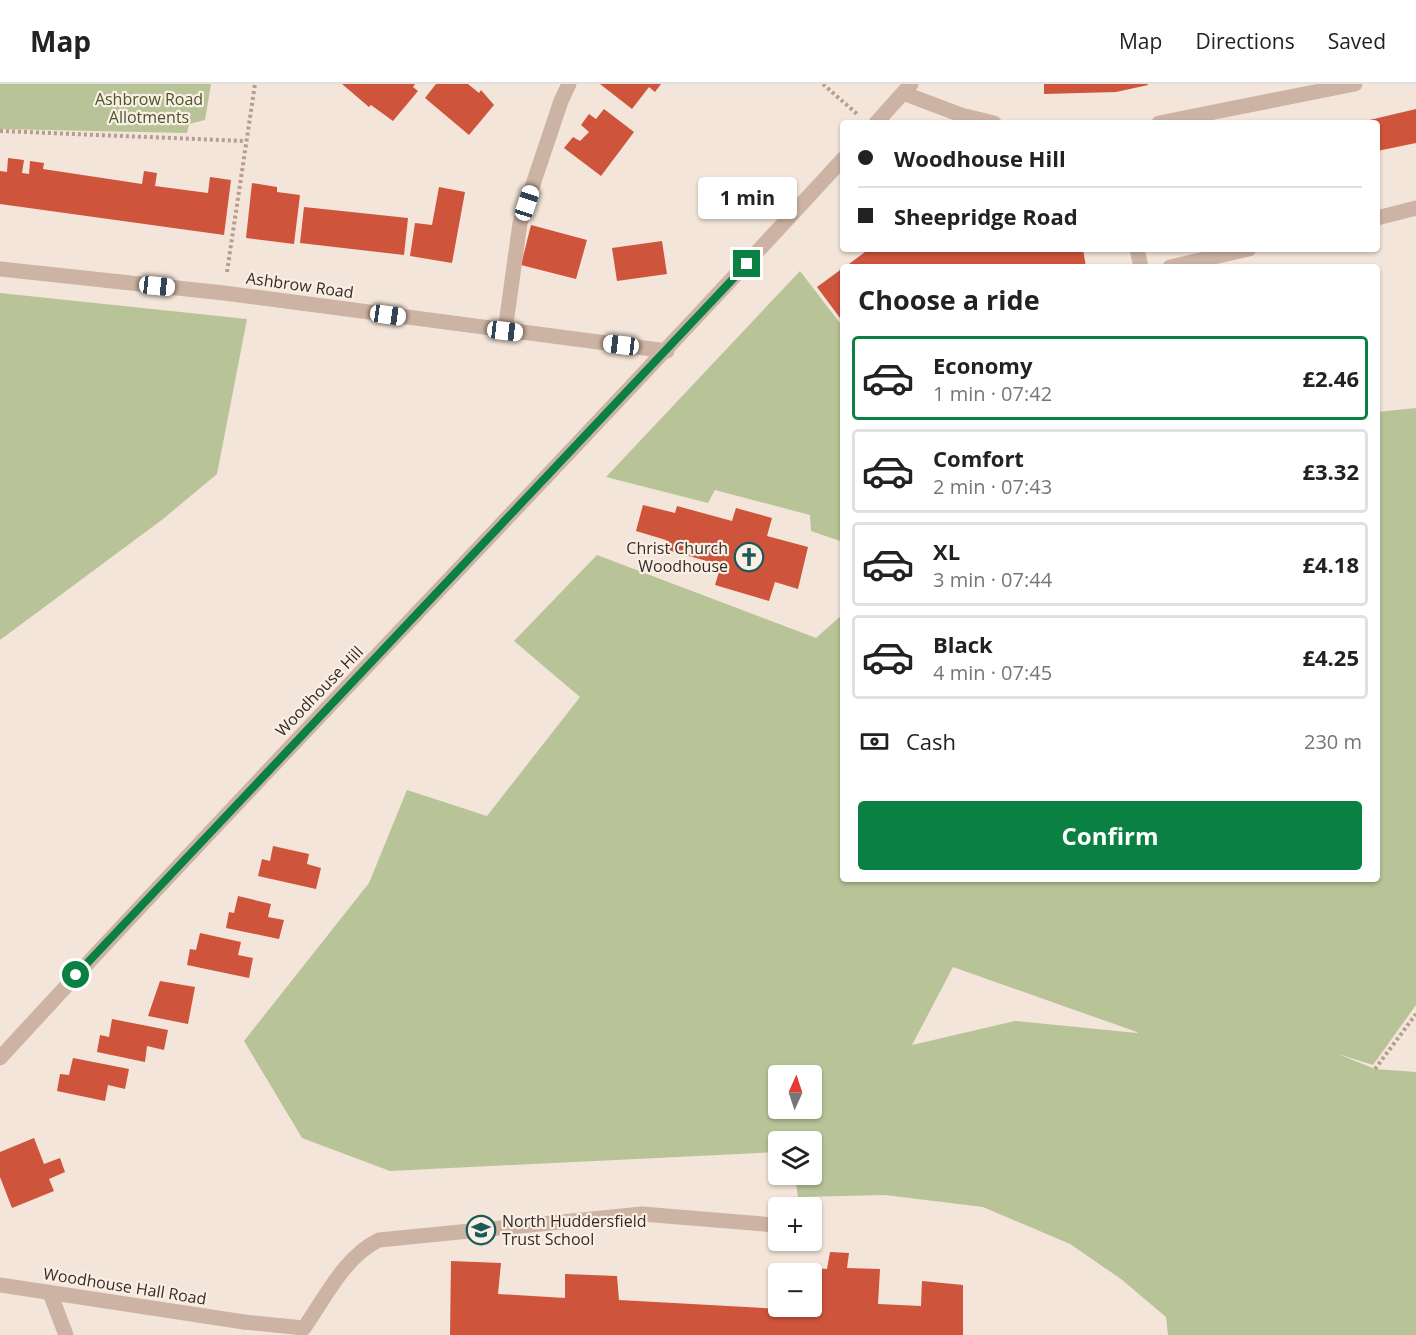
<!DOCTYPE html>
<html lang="en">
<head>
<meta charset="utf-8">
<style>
  :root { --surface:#fff; --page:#f6f6f6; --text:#222; --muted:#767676; --line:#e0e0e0; --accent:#0b8043 }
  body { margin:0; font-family:"Open Sans",sans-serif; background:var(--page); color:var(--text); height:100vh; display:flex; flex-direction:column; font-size:22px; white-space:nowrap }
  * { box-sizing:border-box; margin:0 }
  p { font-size:20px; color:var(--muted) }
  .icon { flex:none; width:33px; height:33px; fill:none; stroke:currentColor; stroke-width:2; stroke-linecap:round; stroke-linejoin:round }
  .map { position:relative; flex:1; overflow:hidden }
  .details { position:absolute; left:840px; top:180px; width:540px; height:618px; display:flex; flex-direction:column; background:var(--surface); border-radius:6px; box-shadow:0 2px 4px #0004 }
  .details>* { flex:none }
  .banner { position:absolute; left:840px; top:36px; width:540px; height:132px; border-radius:6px; box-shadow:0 2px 4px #0004; display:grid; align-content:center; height:132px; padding:0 18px; background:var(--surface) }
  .needle { width:39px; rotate:3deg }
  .buttons { position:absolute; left:768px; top:981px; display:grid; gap:12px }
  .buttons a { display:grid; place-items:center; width:54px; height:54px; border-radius:6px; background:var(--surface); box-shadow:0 2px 4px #0004; font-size:30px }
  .end { position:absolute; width:27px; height:27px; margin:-14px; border:8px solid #0b8043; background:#fff; box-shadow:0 0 0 3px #fff }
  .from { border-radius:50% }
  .bubble { position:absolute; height:42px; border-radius:6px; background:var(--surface); box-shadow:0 2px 4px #0004; font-size:20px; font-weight:700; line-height:42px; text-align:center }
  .car { position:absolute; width:18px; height:36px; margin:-18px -9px; border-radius:8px; box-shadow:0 0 4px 2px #0007; background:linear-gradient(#fff 24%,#345 0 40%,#fff 0 76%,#345 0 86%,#fff 0) }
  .banner b { display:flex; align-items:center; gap:21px; height:57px; font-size:22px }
  .banner b+b { border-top:2px solid var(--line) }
  .banner i { width:15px; height:15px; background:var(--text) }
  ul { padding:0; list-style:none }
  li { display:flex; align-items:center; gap:18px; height:84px; margin:0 12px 9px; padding:0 6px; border:3px solid var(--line); border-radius:6px }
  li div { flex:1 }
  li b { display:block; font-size:22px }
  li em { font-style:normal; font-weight:700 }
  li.selected { border-color:var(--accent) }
  li>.icon { width:54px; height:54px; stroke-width:1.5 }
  h2 { padding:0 18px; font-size:27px; line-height:72px }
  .pay { display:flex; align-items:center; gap:15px; height:66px; padding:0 18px; font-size:22px }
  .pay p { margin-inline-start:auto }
  .cta { display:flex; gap:12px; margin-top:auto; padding:12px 18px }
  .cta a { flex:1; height:69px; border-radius:6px; background:var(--accent); color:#fff; font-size:24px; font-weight:700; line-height:69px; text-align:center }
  header { display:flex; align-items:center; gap:36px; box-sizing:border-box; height:84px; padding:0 30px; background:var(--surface); border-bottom:2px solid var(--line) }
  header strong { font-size:28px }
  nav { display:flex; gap:33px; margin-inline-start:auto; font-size:21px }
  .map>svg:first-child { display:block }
  .green { fill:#b8c398; fill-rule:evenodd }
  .building { fill:#ce543c }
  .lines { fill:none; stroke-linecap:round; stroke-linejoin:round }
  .path { stroke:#b89d8e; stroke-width:4; stroke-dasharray:3 3; stroke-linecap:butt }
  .lane { stroke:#ccb3a4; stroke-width:15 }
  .street { stroke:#ccb3a4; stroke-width:15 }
  .route { stroke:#0b8043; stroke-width:8 }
  .labels { text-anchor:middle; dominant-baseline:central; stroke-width:4.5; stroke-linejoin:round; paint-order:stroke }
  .park-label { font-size:16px; fill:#495628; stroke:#faefe5 }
  .street-label { font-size:16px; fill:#372a26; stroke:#faefe5 }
  .poi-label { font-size:16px; fill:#372a26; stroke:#faefe5; text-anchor:end }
</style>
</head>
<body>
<header>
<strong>Map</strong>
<nav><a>Map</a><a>Directions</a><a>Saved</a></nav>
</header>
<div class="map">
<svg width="1416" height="1251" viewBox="0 0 1416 1251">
  <rect width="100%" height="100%" fill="#f3e5d9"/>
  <path class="green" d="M0 0H211L205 36 189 40 187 49 0 45Z
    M800 187 843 243V458L811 447 810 431 715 406 708 419 606 393Z
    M0 209 247 235 217 390 163 435 0 556Z
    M1416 324V921L1373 981 1338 970 1375 985 1416 988V1251H1168L1166 1233 1121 1195 1070 1160 983 1123 885 1111 798 1113 795 1091 812 1090V1058H778V1068L390 1087 302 1054 244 957 369 799 407 706 487 732 580 613 514 557 597 471 816 554 843 530V795H1377V328ZM953 883 1137 948V949L1015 937 912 961ZM778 992H812V1024H778Z"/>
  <path class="building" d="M342 0H415L413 3 418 7 393 37 371 21 369 23Z
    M436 0H468L479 9 481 6 494 21 469 51 425 14Z
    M600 0H661L655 8 649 3 632 25Z
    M1044 0H1148V1L1116 8 1044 10Z
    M604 25 634 48 601 92 564 64 573 53 580 57 589 48 581 41 589 30 596 35Z
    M1416 25V59L1377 67V39L1361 38Z
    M8 74 24 76 22 89 29 90 30 77 44 79 43 85 142 100 144 87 157 89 155 102 208 109 210 93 231 96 224 151 0 120V87L7 88Z
    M252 99 277 103V108L300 111 294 160 246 154Z
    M439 103 465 108 452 179 410 172 415 139 432 141Z
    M304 123 408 134 404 171 300 159Z
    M531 141 587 156 576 195 521 181Z
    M662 157 667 190 617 197 612 164Z
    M869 165H1083L1086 183H845Z
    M843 184V238L817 203Z
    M643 421 675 429 677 422 732 437 736 424 772 434 767 452 808 463 798 505 775 498 769 517 715 501 721 481 664 465 666 456 636 447Z
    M273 762 309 770 307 780 321 784 316 805 258 792 262 775 270 777Z
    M238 812 271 820 268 833 284 836 279 855 226 844 229 828 234 829Z
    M200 849 241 858 238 871 253 874 249 894 187 881 190 865 196 866Z
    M160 897 195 903 188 940 148 932Z
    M112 935 168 946 164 966 147 962 145 978 97 968 100 951 109 953Z
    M73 974 129 985 125 1005 108 1001 105 1017 57 1007 60 990 69 991Z
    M34 1054 44 1080 60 1074 65 1088 49 1095 54 1107 12 1124 0 1093V1068Z
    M830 1168 849 1169 847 1184 880 1185 878 1220 921 1222 922 1197 963 1201V1251H450L451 1177 501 1179 498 1210 565 1214V1190L617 1192 619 1216 799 1226V1222H812V1190H800V1183L827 1185Z"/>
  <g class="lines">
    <path class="path" d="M823 0 857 30
      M0 47 245 57
      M227 188 255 0
      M1375 985 1416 930"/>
    <path class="lane" d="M1377 134 1416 124
      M1137 165 1141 183
      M1170 183 1249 165
      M50 1209 66 1251
      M244 1238 304 1244C325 1214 345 1172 379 1156L642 1130 775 1141"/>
    <path class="street" d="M903 9 961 31 994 39
      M876 39 911 0
      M1159 39 1355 0
      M0 185 224 209 667 267
      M505 247 520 139 561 17 569 0
      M0 974C278 671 565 378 843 75
      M0 1201 244 1238"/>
  </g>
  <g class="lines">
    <path class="route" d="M76 891 747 180"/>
  </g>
  <defs>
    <g id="church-ring" transform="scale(1.5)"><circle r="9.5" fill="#faefe5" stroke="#195b5a" stroke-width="1.5"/><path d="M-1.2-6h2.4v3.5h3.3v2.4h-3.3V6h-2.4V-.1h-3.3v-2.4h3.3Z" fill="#195b5a"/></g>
    <g id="school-ring" transform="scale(1.5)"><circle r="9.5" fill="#faefe5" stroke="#195b5a" stroke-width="1.5"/><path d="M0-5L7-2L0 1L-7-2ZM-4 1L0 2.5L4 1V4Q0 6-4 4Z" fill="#195b5a"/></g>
  </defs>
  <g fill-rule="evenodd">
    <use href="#church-ring" x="749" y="473"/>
    <use href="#school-ring" x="481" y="1146"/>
  </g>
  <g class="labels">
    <g class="park-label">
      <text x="149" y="15">Ashbrow Road<tspan x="149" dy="18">Allotments</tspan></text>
    </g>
    <g class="street-label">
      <text transform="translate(300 201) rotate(8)">Ashbrow Road</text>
      <text transform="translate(319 607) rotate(-46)">Woodhouse Hill</text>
      <text transform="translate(125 1202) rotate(9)">Woodhouse Hall Road</text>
    </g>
    <g class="poi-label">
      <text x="728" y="464">Christ Church<tspan x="728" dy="18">Woodhouse</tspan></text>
      <text x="502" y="1137" text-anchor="start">North Huddersfield<tspan x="502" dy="18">Trust School</tspan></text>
    </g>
  </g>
</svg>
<div class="buttons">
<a><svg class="needle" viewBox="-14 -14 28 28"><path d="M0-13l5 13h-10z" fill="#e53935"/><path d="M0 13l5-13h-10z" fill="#767676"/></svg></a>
<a><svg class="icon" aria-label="layers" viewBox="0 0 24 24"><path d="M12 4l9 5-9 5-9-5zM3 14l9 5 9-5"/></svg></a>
<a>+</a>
<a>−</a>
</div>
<i class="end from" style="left:76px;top:891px"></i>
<i class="end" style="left:747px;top:180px"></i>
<div class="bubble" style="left:698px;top:93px;width:99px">1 min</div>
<i class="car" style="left:527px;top:119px;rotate:18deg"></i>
<i class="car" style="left:157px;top:202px;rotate:96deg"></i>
<i class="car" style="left:388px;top:231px;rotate:98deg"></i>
<i class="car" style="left:505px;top:247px;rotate:97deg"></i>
<i class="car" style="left:621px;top:261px;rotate:277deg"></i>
<div class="banner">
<b><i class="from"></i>Woodhouse Hill</b>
<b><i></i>Sheepridge Road</b>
</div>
<section class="details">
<h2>Choose a ride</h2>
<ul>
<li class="selected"><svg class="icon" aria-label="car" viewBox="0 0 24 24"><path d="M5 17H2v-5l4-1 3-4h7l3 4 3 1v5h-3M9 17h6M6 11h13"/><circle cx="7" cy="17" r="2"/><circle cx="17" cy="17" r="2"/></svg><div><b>Economy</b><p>1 min · 07:42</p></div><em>£2.46</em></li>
<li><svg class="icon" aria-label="car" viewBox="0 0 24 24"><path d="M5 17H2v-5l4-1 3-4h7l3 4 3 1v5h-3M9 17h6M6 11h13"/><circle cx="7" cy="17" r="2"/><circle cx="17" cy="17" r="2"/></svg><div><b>Comfort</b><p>2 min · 07:43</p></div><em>£3.32</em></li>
<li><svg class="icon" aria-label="car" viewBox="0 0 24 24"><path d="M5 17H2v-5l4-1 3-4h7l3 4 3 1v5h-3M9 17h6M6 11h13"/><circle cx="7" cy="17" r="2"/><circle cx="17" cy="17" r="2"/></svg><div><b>XL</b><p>3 min · 07:44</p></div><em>£4.18</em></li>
<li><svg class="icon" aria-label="car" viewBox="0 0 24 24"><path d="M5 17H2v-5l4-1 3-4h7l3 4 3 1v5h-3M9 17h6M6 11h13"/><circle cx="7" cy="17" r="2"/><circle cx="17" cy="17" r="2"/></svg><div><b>Black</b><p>4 min · 07:45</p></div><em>£4.25</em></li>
</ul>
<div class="pay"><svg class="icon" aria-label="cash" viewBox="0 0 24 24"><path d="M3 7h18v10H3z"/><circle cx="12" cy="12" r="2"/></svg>Cash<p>230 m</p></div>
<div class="cta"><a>Confirm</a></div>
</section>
</div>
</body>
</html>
